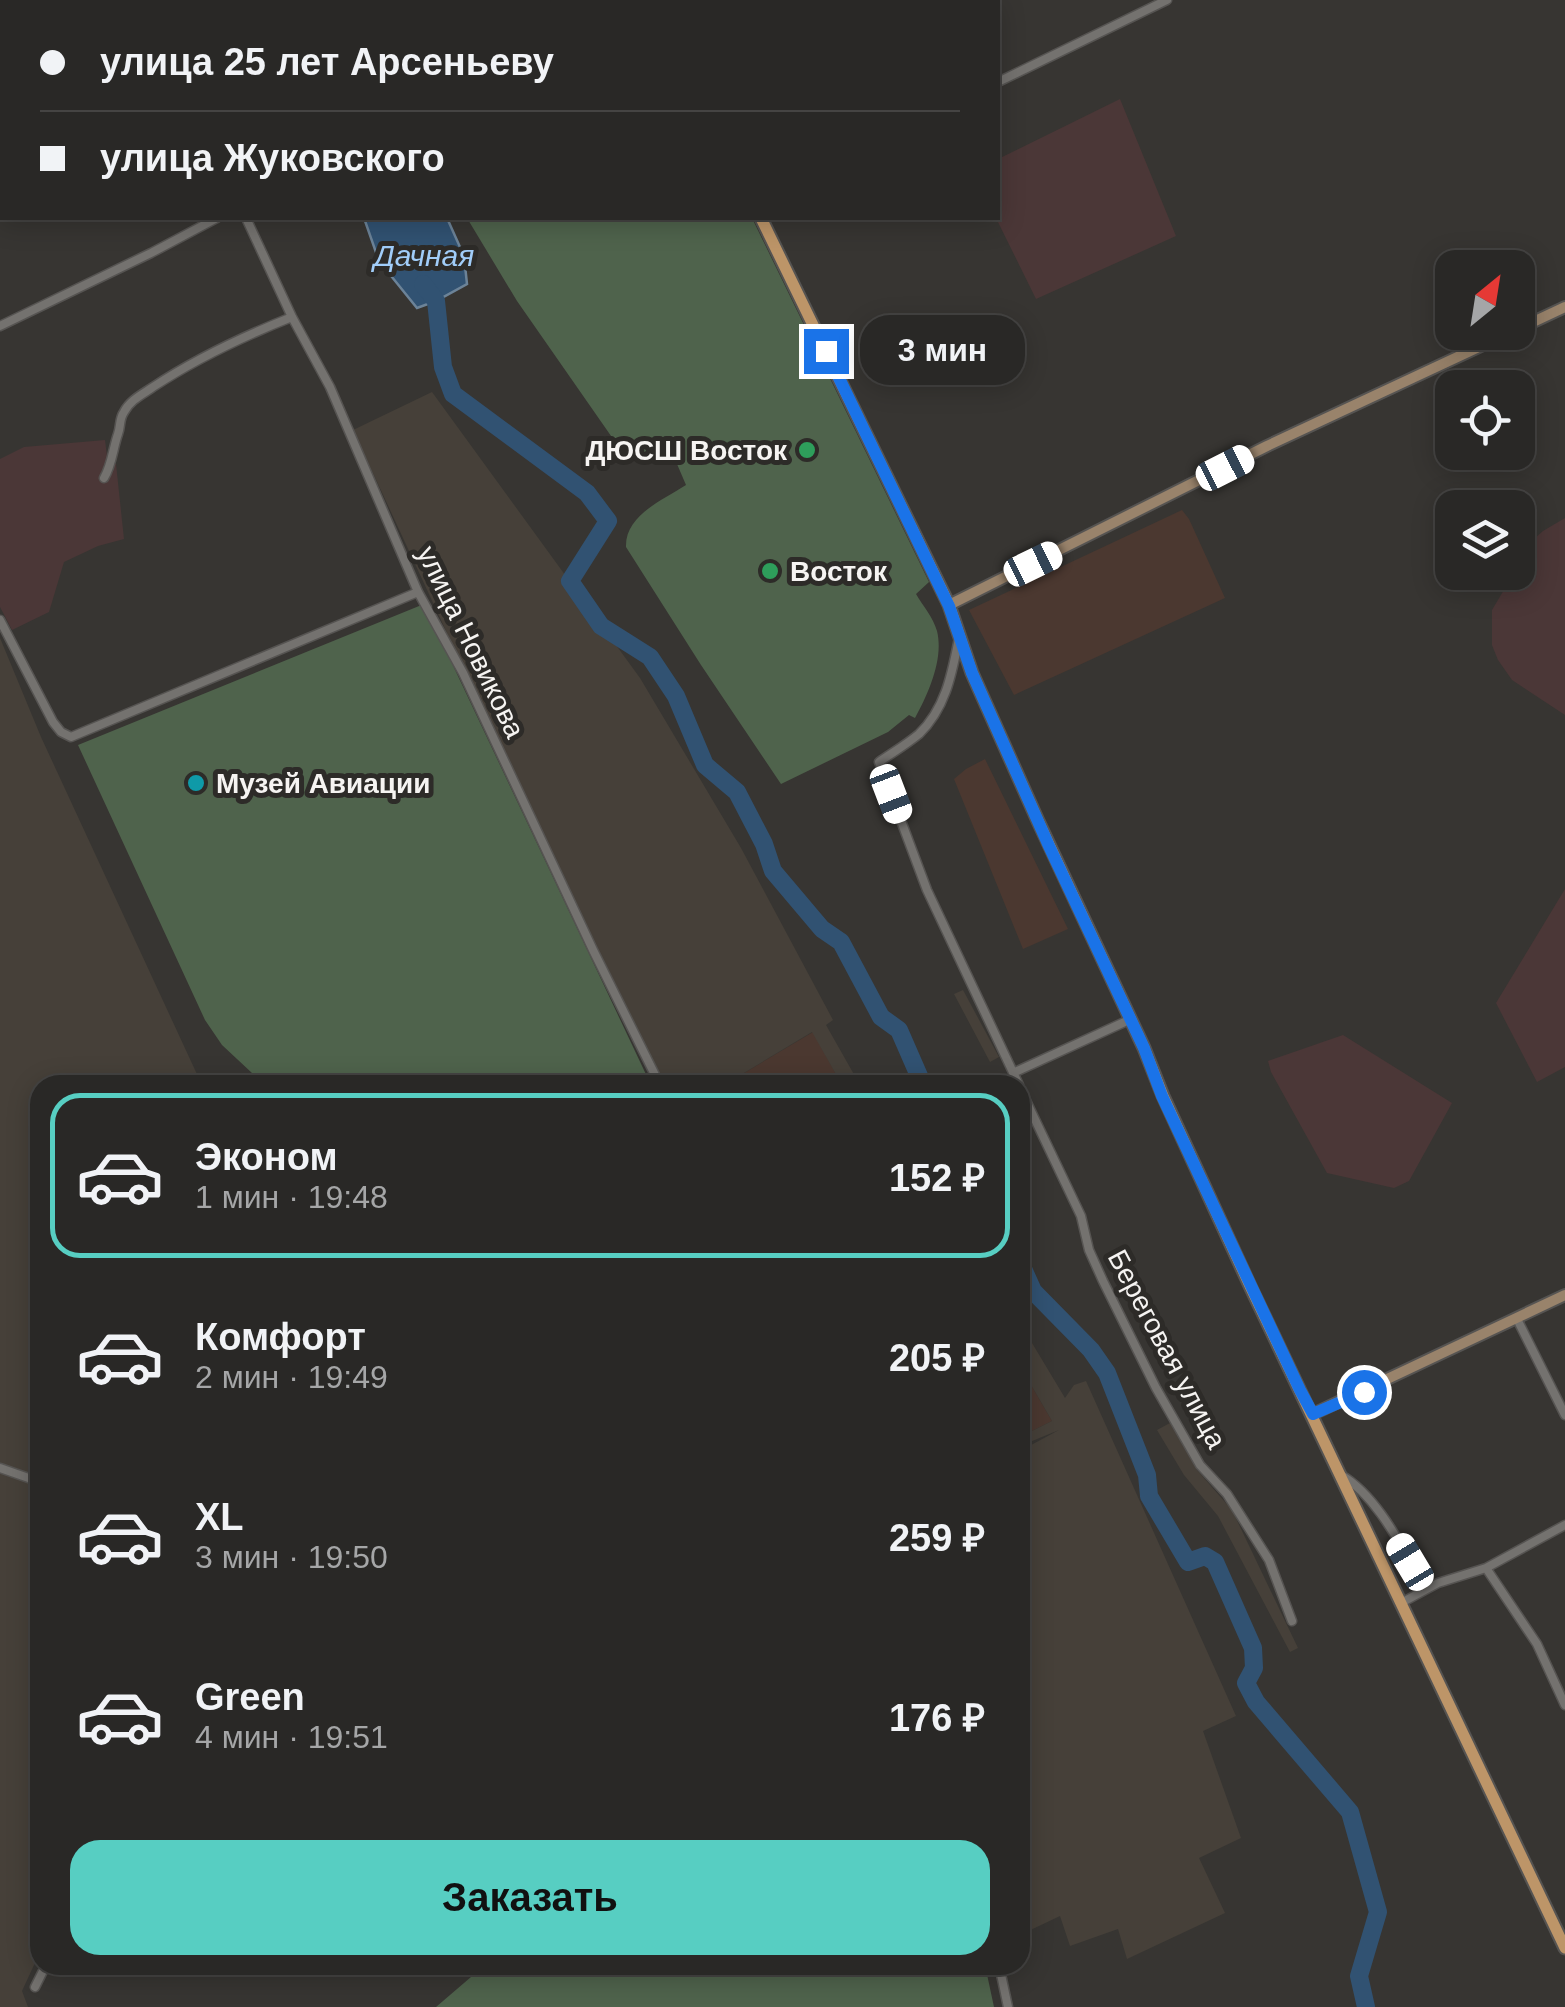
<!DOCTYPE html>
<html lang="ru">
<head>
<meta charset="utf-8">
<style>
  :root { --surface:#292826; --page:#31302e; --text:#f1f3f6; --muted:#a5a6a7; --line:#454443; --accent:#57cec2 }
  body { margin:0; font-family:Helvetica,sans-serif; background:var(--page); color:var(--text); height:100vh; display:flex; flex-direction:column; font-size:38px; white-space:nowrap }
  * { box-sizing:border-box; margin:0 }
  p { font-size:32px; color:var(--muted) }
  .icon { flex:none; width:55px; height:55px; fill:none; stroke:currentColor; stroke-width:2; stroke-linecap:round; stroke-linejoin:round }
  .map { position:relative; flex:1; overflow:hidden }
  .side { position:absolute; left:30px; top:1075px; width:1000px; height:900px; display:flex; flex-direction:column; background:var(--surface); border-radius:30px; box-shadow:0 5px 25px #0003,0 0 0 2px var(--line) }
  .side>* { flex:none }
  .guide { position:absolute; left:0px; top:0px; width:1000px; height:220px; box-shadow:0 5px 25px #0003,0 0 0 2px var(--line); display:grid; align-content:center; height:220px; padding:0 40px; background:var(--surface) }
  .needle { width:65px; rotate:30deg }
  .fabs { position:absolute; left:1435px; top:250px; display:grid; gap:20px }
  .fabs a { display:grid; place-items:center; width:100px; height:100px; border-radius:20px; background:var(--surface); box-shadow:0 5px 25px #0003,0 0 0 2px var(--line); font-size:50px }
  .end { position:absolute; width:45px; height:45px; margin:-22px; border:12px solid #1a73e8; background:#fff; box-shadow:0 0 0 5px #fff }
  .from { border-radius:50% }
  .bubble { position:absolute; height:70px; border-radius:30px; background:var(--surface); box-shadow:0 5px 25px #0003,0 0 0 2px var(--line); font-size:32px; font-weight:800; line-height:70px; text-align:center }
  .car { position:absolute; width:30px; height:60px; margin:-30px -15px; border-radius:12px; box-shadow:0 0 8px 2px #0007; background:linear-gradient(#fff 24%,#345 0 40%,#fff 0 76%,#345 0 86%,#fff 0) }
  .guide b { display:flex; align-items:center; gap:35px; height:95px; font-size:38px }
  .guide b+b { border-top:2px solid var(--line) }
  .guide i { width:25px; height:25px; background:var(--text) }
  ul { padding:18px 0 0; list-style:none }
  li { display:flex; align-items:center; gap:30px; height:165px; margin:0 20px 15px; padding:0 20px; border:5px solid transparent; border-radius:30px }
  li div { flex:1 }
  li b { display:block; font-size:38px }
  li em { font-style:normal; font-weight:800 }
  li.current { border-color:var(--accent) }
  li>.icon { width:90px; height:90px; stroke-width:1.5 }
  .button { display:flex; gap:20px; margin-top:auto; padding:20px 40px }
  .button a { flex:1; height:115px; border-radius:30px; background:var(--accent); color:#111; font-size:40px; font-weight:800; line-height:115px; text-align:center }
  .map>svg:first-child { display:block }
  .commercial { fill:#4b3830 }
  .built { fill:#464039 }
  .education { fill:#4b3737 }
  .green { fill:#4f634c }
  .water { fill:#315272; stroke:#6c8398; stroke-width:2.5 }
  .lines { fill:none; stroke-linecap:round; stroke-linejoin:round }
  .river { stroke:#315272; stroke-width:18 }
  .street-casing { stroke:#565452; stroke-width:11 }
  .secondary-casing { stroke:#565452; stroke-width:14 }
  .primary-casing { stroke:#565452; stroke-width:15 }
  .street { stroke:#74726f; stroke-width:8 }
  .secondary { stroke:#99836b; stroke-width:10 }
  .primary { stroke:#bd9568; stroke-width:11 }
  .route { stroke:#1a73e8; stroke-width:12 }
  .leisure-dot { fill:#2e9e5b; stroke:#2d2b28; stroke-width:4 }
  .culture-dot { fill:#0f9aa8; stroke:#2d2b28; stroke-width:4 }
  .labels { text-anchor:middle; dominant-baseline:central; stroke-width:10; stroke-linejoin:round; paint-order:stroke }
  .poi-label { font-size:28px; font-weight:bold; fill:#f6f4f2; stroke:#2d2b28; text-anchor:start }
  .street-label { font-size:28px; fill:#f6f4f2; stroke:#2d2b28 }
  .water-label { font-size:30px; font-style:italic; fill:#a1cdf9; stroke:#2d2b28 }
</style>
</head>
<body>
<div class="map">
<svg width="1565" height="2007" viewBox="0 0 1565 2007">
  <rect width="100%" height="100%" fill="#373532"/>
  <path class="commercial" d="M1182 510 1189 519 1225 598 1014 695 969 610Z
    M985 759 1068 929 1023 949 954 779 966 769Z
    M813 1032 842 1085H724Z
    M1020 1366 1052 1421 1020 1437Z"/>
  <path class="built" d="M432 392 640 678 741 848 833 1020 826 1025 860 1085H842L812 1032 724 1085H666L591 944 353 430Z
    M0 638 41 737 202 1085H40V1952L22 1991 28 2007H0Z
    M963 990 999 1057 990 1062 954 994Z
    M1020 1323 1065 1398 1074 1385 1086 1381 1236 1716 1203 1731 1241 1838 1199 1858 1225 1913 1127 1959 1118 1929 1070 1946 1060 1916 1020 1935V1451L1059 1430 1020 1446V1437L1052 1421 1020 1366Z
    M1170 1423 1197 1470 1232 1510 1298 1648 1290 1652 1218 1516 1184 1475 1157 1430Z"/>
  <path class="education" d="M1120 99 1176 236 1036 299 996 218H998V159Z
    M105 440 108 464H116L124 539 98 546 64 562 49 612 12 630 0 607V459L24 447Z
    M1565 518V715L1512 680 1498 660 1492 645V610L1514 573 1518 572V567L1534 539 1543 531Z
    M1565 889V1067L1537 1082 1496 1003Z
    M1343 1035 1452 1103 1409 1181 1394 1188 1327 1173 1271 1072 1268 1061Z"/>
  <path class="green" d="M336 0H647L648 2H338Z
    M467 218H752L929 582 916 594C923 606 933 617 937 631 944 659 928 694 915 718L909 715 888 732 781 784 701 665 626 547C625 515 663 500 686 485L677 464 672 463 675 453 646 462 625 456 517 301Z
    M424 604 651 1085H265L222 1045 205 1020 78 745Z
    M485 1965H985L994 2007H436Z"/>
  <path class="water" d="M364 218H447L464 256 467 284 436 301 417 308 379 261Z"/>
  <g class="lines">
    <path class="river" d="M423 284 436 301 443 367 453 394 587 493 608 521 570 581 601 626 650 657 676 696 705 765 737 792 764 844 773 871 822 929 841 942 881 1017 899 1030 923 1085
      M1020 1262 1033 1291 1091 1350 1107 1373 1147 1475 1149 1496 1188 1562 1205 1556 1215 1562 1253 1648 1254 1668 1246 1683 1256 1702 1350 1812 1378 1912 1359 1976 1366 2007"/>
    <g class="street-casing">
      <path id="street" d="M124 0 126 2
        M998 82 1167 0
        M246 218 292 317 330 387 418 592 463 673 593 950 660 1085
        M0 326 151 253 217 218
        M104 478C112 465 113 448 118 434 121 426 119 419 124 412 130 400 143 394 153 387 197 358 244 336 292 317
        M0 620 53 722 61 732 71 737 418 592
        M959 638C952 673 946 708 919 734 907 744 892 753 879 762L927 890 1019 1085
        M1013 1073 1129 1020
        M1020 1088 1081 1216 1089 1250 1103 1281 1156 1388 1200 1465 1227 1494 1269 1560 1292 1621
        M1517 1319 1565 1415
        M0 1468 40 1482
        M1341 1475C1379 1497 1404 1552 1426 1588
        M1486 1568 1537 1644 1565 1705
        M1401 1603 1438 1583 1486 1568 1565 1525
        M999 1965 1008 2007
        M35 1987 46 1965"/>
    </g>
    <g class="secondary-casing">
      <path id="secondary" d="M148 2 153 0
        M1518 329 1565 307
        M949 605 1267 446 1511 332
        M1313 1414 1565 1295"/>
    </g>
    <g class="primary-casing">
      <path id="primary" d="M657 0 658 2
        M761 218 949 605 972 673 1038 821 1144 1048 1163 1096 1251 1288 1565 1948"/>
    </g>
    <use href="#street" class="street"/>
    <use href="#secondary" class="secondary"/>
    <use href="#primary" class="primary"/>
  </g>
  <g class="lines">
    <path class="route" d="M826 351 949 606 972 673 1049 846 1144 1048 1162 1096 1300 1390 1313 1414 1364 1392"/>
  </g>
  <g class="leisure-dot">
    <circle cx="807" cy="450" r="10"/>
    <circle cx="770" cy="571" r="10"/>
  </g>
  <circle class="culture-dot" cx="196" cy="783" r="10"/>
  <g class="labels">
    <g class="poi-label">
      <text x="787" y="450" text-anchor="end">ДЮСШ Восток</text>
      <text x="790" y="571">Восток</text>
      <text x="216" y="783">Музей Авиации</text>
    </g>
    <g class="street-label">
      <text transform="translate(471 642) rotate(64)">улица Новикова</text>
      <text transform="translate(1167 1349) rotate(62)">Береговая улица</text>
    </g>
    <g class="water-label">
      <text x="424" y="255">Дачная</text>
    </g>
  </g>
</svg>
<div class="fabs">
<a><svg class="needle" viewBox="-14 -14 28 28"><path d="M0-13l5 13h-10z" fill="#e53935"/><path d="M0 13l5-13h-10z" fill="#a5a6a7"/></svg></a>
<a><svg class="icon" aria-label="locate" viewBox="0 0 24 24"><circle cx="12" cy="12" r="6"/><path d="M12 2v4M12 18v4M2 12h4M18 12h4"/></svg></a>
<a><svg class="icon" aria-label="layers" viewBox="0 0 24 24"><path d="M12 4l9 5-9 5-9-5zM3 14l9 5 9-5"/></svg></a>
</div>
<i class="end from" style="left:1364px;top:1392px"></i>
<i class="end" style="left:826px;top:351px"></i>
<div class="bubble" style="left:860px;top:315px;width:165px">3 мин</div>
<i class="car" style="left:1225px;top:468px;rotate:63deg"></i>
<i class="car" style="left:1033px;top:564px;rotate:64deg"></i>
<i class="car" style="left:891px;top:794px;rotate:159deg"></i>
<i class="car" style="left:1410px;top:1562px;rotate:329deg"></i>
<div class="guide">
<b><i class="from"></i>улица 25 лет Арсеньеву</b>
<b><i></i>улица Жуковского</b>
</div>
<section class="side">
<ul>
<li class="current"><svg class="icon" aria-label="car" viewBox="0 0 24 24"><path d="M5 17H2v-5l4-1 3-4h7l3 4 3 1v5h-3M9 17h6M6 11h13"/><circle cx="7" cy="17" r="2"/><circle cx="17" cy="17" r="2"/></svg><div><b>Эконом</b><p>1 мин · 19:48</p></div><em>152 ₽</em></li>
<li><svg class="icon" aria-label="car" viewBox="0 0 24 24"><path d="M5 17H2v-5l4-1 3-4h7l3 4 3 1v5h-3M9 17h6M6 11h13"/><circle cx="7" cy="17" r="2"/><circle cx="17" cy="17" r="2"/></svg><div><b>Комфорт</b><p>2 мин · 19:49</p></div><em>205 ₽</em></li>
<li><svg class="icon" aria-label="car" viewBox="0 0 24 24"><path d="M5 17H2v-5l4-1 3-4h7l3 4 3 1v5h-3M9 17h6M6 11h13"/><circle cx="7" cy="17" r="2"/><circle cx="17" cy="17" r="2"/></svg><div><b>XL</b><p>3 мин · 19:50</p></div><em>259 ₽</em></li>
<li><svg class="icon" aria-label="car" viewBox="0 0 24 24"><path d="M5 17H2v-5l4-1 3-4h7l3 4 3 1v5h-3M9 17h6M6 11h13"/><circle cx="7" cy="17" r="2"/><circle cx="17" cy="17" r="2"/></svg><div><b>Green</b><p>4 мин · 19:51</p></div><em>176 ₽</em></li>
</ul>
<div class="button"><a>Заказать</a></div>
</section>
</div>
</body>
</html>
